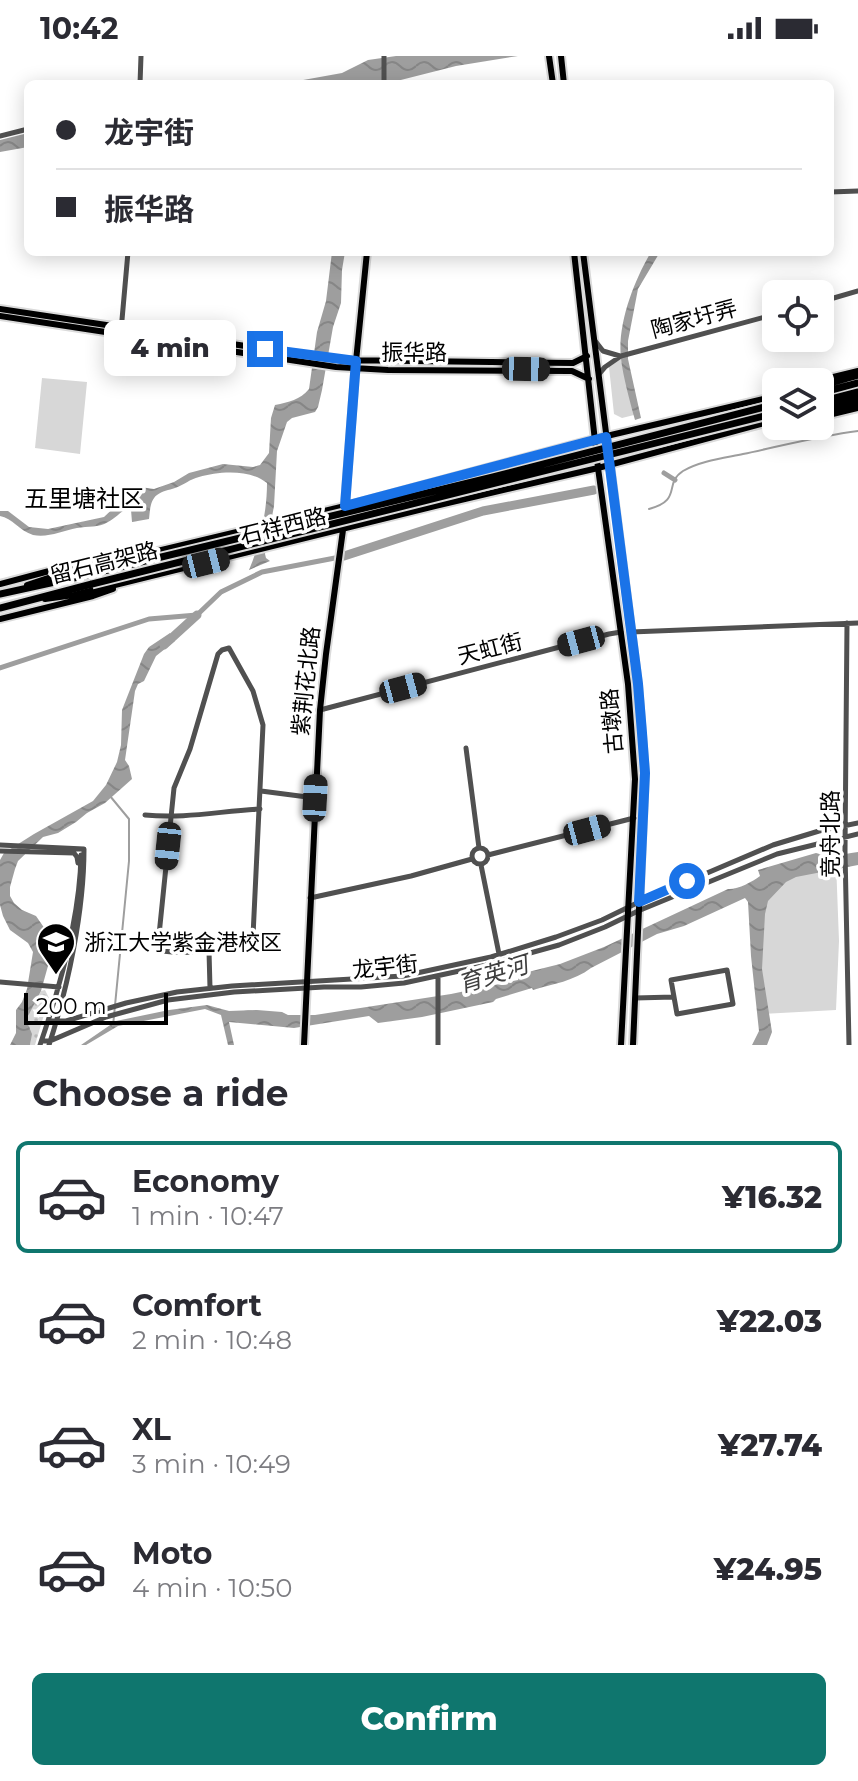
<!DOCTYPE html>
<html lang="en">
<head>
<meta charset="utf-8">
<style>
  :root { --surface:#fff; --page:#f7f7f7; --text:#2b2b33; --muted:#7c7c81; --line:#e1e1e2; --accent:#0f766e }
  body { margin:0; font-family:Montserrat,"Noto Sans SC",sans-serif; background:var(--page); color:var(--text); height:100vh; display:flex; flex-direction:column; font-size:30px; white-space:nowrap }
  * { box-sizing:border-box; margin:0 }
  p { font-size:26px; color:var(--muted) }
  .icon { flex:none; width:44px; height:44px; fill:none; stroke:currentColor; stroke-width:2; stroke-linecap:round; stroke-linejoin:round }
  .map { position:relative; height:989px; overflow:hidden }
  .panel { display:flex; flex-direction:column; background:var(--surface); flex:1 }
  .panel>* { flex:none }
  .guide { position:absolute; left:24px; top:24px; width:810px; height:176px; border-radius:12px; box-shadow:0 4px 20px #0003; display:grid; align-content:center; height:176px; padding:0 32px; background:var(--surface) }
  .buttons { position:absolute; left:762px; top:224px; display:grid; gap:16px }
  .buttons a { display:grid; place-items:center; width:72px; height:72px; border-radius:12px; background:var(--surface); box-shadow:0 4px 20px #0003; font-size:40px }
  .scale { position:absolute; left:24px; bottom:20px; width:144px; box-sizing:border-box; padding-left:8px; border:4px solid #000; border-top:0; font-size:22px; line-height:28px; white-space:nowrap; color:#000; -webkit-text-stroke:6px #fff; paint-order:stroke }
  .end { position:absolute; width:36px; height:36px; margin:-18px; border:10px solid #1a73e8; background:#fff; box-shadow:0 0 0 4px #fff }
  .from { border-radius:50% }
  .bubble { position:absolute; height:56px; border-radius:12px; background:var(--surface); box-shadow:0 4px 20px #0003; font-size:26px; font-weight:800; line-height:56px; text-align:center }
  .car { position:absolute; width:24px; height:48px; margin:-24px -12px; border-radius:10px; box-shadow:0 0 6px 2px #0007; background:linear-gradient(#222 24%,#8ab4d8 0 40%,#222 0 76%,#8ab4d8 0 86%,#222 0) }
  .guide b { display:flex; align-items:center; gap:28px; height:76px; font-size:30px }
  .guide b+b { border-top:2px solid var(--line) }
  .guide i { width:20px; height:20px; background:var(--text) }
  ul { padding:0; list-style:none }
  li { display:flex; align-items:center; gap:24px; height:112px; margin:0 16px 12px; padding:0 16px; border:4px solid transparent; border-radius:12px }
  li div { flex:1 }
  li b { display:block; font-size:30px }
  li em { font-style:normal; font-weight:800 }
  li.active { border-color:var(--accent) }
  li>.icon { width:72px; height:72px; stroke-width:1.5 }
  h2 { padding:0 32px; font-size:36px; line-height:96px }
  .button { display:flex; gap:16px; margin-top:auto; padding:16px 32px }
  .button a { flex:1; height:92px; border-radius:12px; background:var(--accent); color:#fff; font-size:32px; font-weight:800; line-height:92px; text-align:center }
  .status { display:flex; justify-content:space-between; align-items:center; height:56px; padding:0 40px; background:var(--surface); direction:ltr }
  .status svg { height:22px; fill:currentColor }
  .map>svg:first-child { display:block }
  .grass { fill:url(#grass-dots) }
  .park { fill:#d7d7d7 }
  .water { fill:url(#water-waves) }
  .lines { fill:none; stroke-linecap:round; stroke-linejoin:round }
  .stream { stroke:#9e9e9e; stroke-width:2 }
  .canal { stroke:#9e9e9e; stroke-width:5 }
  .river { stroke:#9e9e9e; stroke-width:9 }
  .major-casing { stroke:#dbdbdb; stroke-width:10 }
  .highway-casing { stroke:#dbdbdb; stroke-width:11 }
  .minor { stroke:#505050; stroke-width:5 }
  .major { stroke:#000; stroke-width:6 }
  .highway { stroke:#000; stroke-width:7 }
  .highway-bridge-casing { stroke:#dbdbdb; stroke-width:11; stroke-linecap:butt }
  .highway-bridge { stroke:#000; stroke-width:7 }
  .route { stroke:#1a73e8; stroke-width:10 }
  .labels { text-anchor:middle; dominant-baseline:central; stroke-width:7; stroke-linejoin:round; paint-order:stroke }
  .street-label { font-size:22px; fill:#000; stroke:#fff }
  .poi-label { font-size:22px; fill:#000; stroke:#fff; text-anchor:start }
  .neighbourhood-label { font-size:24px; fill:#000; stroke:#fff }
  .water-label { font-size:24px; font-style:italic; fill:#3f3f3f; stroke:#fff }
</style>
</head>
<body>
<div class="status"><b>10:42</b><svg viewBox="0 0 49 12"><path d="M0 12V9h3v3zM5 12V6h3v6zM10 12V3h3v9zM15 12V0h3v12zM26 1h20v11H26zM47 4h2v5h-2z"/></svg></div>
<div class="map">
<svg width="858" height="989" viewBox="0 0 858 989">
  <defs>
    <pattern id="grass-dots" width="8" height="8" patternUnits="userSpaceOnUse" patternTransform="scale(2)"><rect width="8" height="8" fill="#d7d7d7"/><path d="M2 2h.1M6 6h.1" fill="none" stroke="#b7b7b7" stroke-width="1.8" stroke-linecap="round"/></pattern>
    <pattern id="water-waves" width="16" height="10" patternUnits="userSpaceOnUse" patternTransform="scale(2)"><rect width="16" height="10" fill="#9e9e9e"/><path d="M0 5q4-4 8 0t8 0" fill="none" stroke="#868686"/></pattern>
  </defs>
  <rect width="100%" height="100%" fill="#fff"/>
  <path class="grass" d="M45 934 49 942 35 989H30C33 976 26 971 28 961 29 952 38 943 41 935Z"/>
  <path class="park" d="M621 303 634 359 622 362 614 358 609 311Z
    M42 322 87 326 80 398 35 392Z
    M836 806 839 885 836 954 762 958 758 828Z"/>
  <path class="water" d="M396 0H518L456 10 385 28H281L342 17 368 4Z
    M28 77V91L0 96V84Z
    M332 196H345L342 214 341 247 333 271 322 334 318 351 315 356 292 362 287 366 277 395 274 450 265 498 266 502 270 505 249 514C260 488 267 456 267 427 250 413 219 415 199 421 190 423 184 429 175 432 169 434 162 435 157 439 150 444 150 455 149 463L132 466 131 454 129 451C121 455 116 462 108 466 98 472 88 470 77 472 62 475 48 482 33 479 20 475 12 462 0 460V455H8L29 471 48 473 104 461 121 445 124 435 127 432 133 430 154 433 174 426 189 417 223 408 253 411 260 409 269 397 271 362 275 349C289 346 300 344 309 333L317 276 326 245Z
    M651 196H660L638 233 628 285V303L641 362 635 364C630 346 623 320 621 303 617 268 634 225 651 196Z
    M170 577 175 585 156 600 144 625 138 628 135 635 125 704 129 710 132 723 105 747 87 757 76 766 58 777 43 781 18 805 15 813 10 831V840L14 847 22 854 36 860 45 873 53 892 41 935 28 960 27 966 32 978 30 989H10L16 977V954L22 946 27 933 33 896 28 887 10 874 3 860 0 849V804L4 797 34 778 93 745 106 729 117 706 121 689 122 654 144 598 149 591Z
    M858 796V809L796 821 786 826 768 845 765 858 762 913 772 976 767 989H752L759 975 751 900 748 846 745 842 684 870 657 878 591 912C574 925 553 928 533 934L532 932 496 943 493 946 422 961 378 967 369 960 294 972 229 966 234 989H228L221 959 205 953 118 970 86 989H81L116 965 169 954 207 949 229 955 257 954 282 956 288 959H315L451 938 518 924 520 918 560 908 604 891 728 833C737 834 752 826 760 820L758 814 816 797C829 802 844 798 858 796Z"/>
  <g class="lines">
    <path class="stream" d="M649 453C683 444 663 428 683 415 700 405 724 402 743 398 781 390 819 380 858 375
      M110 740 129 763V805L113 970"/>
    <path class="canal" d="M664 417 675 424
      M0 612 149 563 197 559 221 536 262 516 335 502"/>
    <path class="river" d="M344 500 483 455 594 434
      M164 589 197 559"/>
    <g class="major-casing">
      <path id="major" d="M549 0 553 28
        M561 0 564 28
        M574 196 598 412 628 628 635 723 621 989
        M583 196 638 628 645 717 633 989
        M0 253 338 304 573 307 587 300
        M0 260 336 311 388 314 572 315 589 323
        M813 326 858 315
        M820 355 858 346
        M820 361 858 352
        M0 528 53 514 92 507
        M27 529 57 519 345 450 594 383 776 340
        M45 543 74 539 123 527 435 450 598 412 776 364
        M0 563 93 540 113 533
        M304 989 320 654 326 598 343 474 356 305 367 196"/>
    </g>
    <g class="highway-casing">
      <path id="highway" d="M820 330 858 319
        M820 337 858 327
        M820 346 858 336
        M820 351 858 343
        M0 538 87 519
        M0 552 92 528"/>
    </g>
    <path class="minor" d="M384 0V28
      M140 28 141 0
      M0 80 28 73
      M830 136 858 135
      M820 246 858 235
      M121 275 128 196
      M596 286 603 295 620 300
      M599 318 605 311 621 300 776 258
      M847 567 845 795 849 989
      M631 576 858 567
      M229 592 253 635 263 669 253 880C250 883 247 887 243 888 224 896 183 898 162 895L159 879 174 732 190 693 218 598 222 594Z
      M320 654 609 578 621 576
      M466 692 479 792
      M261 735 315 742
      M145 759C184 763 221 755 260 753
      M0 789 84 793C84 855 68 931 49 989
      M472 800a8 8 0 1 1 16 0a8 8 0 1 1-16 0Z
      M0 795 74 797 77 801 78 807
      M488 799 634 762
      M481 809 499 898
      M310 842 411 820 472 803
      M209 895 210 932
      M727 914 733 948 677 958 671 924Z
      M0 926 59 931
      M635 942 674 941
      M48 965H66L126 947 177 936 232 930 403 920 491 901 556 881 602 864 639 846 773 789 819 775 858 767
      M42 985H50L106 961 168 944 234 936 324 931H361L404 927 487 909 559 889 605 871 638 855 777 798 858 778
      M40 989C60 931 80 860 81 799
      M438 989V921"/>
    <use href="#major" class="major"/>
    <use href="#highway" class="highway"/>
    <g class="highway-bridge-casing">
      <path id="highway-bridge" d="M87 519 493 421 776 348
        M92 528 776 357"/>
    </g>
    <use href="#highway-bridge" class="highway-bridge"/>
  </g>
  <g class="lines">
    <path class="route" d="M265 293 356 305 345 450 606 381 638 628 642 677 645 717 639 846 687 825"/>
  </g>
  <defs>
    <g id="university-pin" transform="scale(2)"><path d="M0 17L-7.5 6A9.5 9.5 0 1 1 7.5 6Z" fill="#000" stroke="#fff"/><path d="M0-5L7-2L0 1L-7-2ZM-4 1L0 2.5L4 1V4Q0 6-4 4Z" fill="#fff"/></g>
  </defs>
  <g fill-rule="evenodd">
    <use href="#university-pin" x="56" y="886"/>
  </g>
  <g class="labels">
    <g class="street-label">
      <text transform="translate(694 263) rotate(-15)">陶家圩弄</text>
      <text x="414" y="296">振华路</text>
      <text transform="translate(283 470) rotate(-14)">石祥西路</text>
      <text transform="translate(104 507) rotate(-14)">留石高架路</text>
      <text transform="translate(490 593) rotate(-14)">天虹街</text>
      <text transform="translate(306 625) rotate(-84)">紫荆花北路</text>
      <text transform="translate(612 665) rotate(-95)">古墩路</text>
      <text transform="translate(830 778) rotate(-90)">竞舟北路</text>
      <text transform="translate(385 911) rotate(-6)">龙宇街</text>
    </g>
    <g class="poi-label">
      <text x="84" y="886">浙江大学紫金港校区</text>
    </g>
    <g class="neighbourhood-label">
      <text x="84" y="442">五里塘社区</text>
    </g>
    <g class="water-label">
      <text transform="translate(493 918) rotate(-17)">育英河</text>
    </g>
  </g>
</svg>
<div class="buttons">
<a><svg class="icon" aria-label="locate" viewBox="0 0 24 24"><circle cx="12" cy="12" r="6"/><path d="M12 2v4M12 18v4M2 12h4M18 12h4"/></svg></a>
<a><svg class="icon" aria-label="layers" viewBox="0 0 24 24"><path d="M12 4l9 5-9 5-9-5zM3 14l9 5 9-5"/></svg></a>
</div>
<div class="scale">200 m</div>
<i class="end from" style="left:687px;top:825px"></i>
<i class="end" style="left:265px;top:293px"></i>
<div class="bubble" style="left:104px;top:264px;width:132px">4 min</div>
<i class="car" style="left:526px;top:313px;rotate:91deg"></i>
<i class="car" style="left:206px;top:507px;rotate:76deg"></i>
<i class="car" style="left:581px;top:585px;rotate:255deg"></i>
<i class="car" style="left:403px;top:632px;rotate:75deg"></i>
<i class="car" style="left:315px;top:742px;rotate:3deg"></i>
<i class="car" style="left:587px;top:774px;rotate:75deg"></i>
<i class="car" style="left:168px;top:790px;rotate:186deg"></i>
<div class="guide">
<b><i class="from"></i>龙宇街</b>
<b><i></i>振华路</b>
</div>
</div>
<section class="panel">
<h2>Choose a ride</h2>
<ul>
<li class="active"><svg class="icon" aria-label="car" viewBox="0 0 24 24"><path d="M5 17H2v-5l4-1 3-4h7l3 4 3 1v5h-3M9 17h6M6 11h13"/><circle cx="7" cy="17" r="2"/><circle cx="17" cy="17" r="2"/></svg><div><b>Economy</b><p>1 min · 10:47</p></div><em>¥16.32</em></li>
<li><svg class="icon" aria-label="car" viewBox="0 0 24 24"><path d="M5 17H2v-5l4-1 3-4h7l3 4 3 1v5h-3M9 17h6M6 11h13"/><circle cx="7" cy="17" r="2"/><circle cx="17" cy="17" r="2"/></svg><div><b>Comfort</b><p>2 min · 10:48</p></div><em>¥22.03</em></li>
<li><svg class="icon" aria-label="car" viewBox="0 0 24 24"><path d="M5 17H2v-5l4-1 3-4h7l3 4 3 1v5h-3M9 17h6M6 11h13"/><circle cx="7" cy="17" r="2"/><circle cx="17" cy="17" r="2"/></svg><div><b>XL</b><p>3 min · 10:49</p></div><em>¥27.74</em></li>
<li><svg class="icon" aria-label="car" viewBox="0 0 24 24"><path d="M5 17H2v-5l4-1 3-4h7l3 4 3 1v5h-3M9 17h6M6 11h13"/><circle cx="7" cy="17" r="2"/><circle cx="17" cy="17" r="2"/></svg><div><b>Moto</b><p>4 min · 10:50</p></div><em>¥24.95</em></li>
</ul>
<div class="button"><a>Confirm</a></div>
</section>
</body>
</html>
